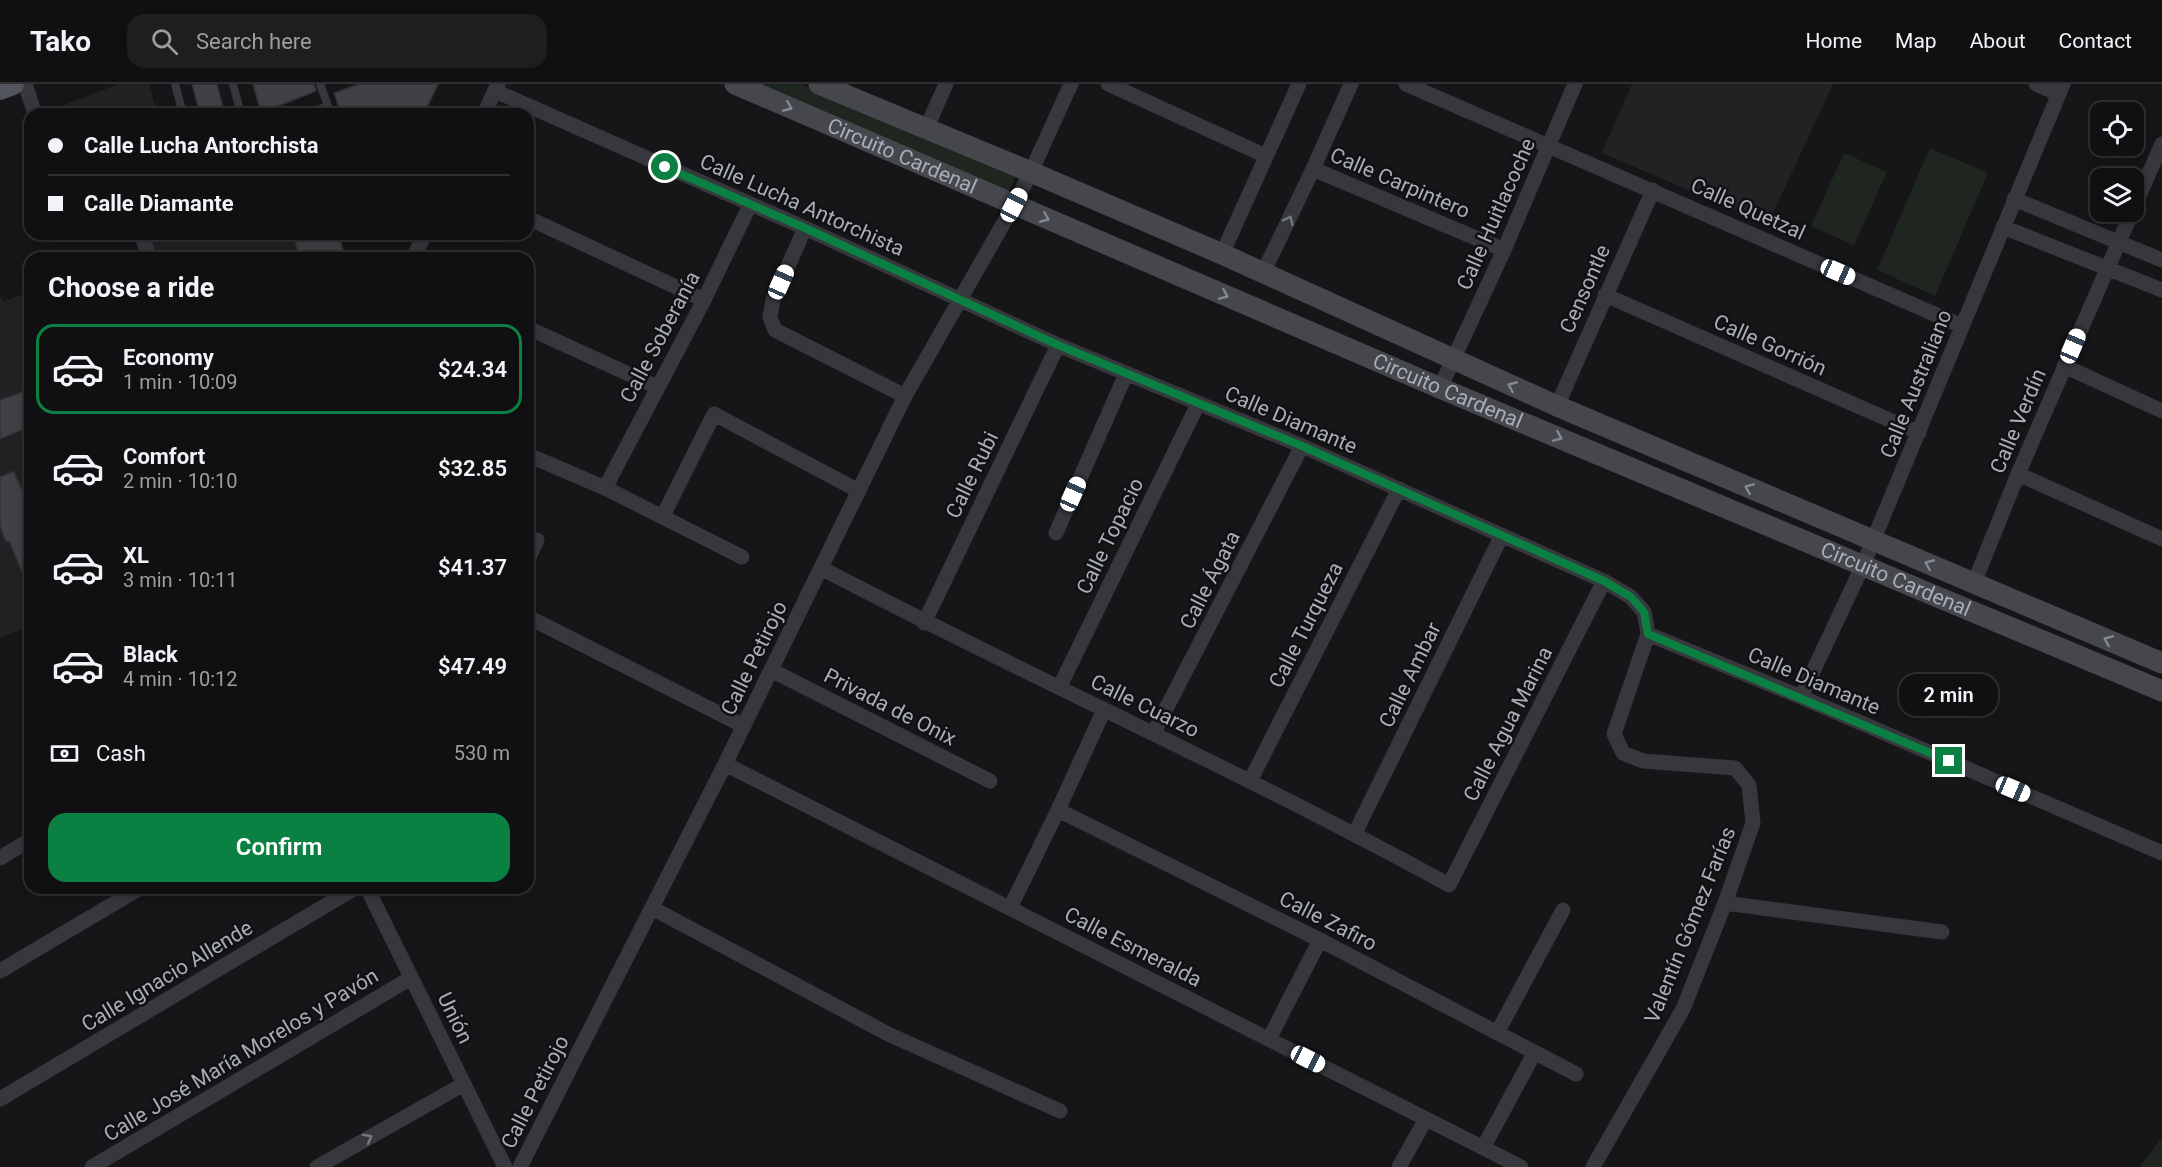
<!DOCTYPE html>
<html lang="en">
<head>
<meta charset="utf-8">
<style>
  :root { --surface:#101012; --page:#1e1e20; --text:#f1f3f6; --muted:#9c9d9f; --line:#303032; --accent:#0b8043 }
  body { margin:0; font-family:Roboto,sans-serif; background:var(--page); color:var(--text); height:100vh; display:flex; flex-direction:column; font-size:22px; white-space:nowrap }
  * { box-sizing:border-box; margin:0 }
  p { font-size:20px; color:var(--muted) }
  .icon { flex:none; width:33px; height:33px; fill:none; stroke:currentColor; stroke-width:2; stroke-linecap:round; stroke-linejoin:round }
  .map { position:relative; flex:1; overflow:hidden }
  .details { position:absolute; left:24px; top:168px; width:510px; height:642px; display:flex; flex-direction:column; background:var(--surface); border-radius:18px; box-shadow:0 3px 15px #0003,0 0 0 2px var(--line) }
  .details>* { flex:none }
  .top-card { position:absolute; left:24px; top:24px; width:510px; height:132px; border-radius:18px; box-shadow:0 3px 15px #0003,0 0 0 2px var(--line); display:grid; align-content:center; height:132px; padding:0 24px; background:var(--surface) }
  .fabs { position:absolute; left:2090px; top:18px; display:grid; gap:12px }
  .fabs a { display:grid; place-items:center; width:54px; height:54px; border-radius:12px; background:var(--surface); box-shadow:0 3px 15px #0003,0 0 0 2px var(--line); font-size:30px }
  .end { position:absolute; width:27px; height:27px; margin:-14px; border:8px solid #0b8043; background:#fff; box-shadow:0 0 0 3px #fff }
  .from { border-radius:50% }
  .bubble { position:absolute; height:42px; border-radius:18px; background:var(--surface); box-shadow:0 3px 15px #0003,0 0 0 2px var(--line); font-size:20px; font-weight:600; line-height:42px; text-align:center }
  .car { position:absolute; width:18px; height:36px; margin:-18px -9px; border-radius:8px; box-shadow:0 0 4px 2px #0007; background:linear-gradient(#fff 24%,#345 0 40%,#fff 0 76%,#345 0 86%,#fff 0) }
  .top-card b { display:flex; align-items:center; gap:21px; height:57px; font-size:22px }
  .top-card b+b { border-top:2px solid var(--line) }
  .top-card i { width:15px; height:15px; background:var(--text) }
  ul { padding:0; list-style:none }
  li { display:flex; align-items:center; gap:18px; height:90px; margin:0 12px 9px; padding:0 12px; border:3px solid transparent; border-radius:18px }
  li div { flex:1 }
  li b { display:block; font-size:22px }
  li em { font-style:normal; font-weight:600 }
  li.on { border-color:var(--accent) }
  li>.icon { width:54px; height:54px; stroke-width:1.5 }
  h2 { padding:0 24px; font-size:27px; line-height:72px }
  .pay { display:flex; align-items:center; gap:15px; height:66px; padding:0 24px; font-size:22px }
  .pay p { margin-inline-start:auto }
  .primary-button { display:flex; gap:12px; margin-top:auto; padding:12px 24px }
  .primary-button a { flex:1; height:69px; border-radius:18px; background:var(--accent); color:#fff; font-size:24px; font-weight:600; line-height:69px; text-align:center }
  header { display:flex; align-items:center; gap:36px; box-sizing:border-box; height:84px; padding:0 30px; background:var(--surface); border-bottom:2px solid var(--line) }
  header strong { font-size:28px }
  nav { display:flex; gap:33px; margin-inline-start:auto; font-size:21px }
  .search { width:420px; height:54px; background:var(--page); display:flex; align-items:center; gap:15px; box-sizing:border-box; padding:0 21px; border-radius:18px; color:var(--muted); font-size:22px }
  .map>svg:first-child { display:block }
  .built { fill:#222225 }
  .green { fill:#1e261f }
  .building { fill:#404145; stroke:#303034; stroke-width:1.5 }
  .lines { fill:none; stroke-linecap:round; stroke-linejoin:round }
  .lane { stroke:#37383d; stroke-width:8 }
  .street { stroke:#37383d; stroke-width:15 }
  .secondary { stroke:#45474d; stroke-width:21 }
  .primary { stroke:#53555c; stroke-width:22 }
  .oneway { stroke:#858993 }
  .oneway2 { stroke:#757881 }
  .route { stroke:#0b8043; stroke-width:8 }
  .labels { text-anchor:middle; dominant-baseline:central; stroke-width:5; stroke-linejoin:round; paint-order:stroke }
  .street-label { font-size:21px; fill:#a8adb8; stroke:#111113 }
</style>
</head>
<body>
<header>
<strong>Tako</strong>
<div class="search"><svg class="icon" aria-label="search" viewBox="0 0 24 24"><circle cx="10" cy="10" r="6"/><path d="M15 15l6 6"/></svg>Search here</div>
<nav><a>Home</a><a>Map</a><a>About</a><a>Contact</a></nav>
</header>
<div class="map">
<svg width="2162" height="1083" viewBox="0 0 2162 1083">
  <rect width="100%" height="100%" fill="#161618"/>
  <path class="built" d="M119 0H149L157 30H49L48 27Z
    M1632 0H1833L1768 140 1602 69Z
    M149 150H293L299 174H158Z
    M30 207V542L0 554V211L3 218Z"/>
  <path class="green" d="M757 0H801L1016 92 1009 108Z
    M1930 64 1988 89 1935 212 1877 186Z
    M1844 69 1887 88 1854 161 1811 142Z
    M2162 1052V1083H2140L2161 1054Z"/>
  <path class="building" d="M192 0H217L225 30H200Z
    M253 0H314L316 7 261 29Z
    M359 0H438L424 30H341L334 9Z
    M293 150H339L345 174H299Z
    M30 305V343L0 355V316Z
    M14 387 30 425V508L9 457 6 458 0 442V393Z"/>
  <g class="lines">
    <path class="lane" d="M175 0 183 30
      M233 0 241 30
      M320 0 331 30
      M308 30 328 22"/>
    <path class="street" d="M25 0 35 30
      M1108 0 1266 72
      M1406 0 1962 242
      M2036 0 2059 10
      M495 7 805 144 1058 261 1302 362 1604 497 1631 513 1644 528 1648 550 1614 650 1623 669 1643 677 1735 684 1749 701 1753 739 1725 819 1683 925 1593 1083
      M484 30 498 0
      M927 43 946 0
      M1313 85 1504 166
      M2014 115 2162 176
      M2133 125 2162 60
      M528 134 704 216
      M2003 143 2162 206
      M805 144 773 216 770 233 775 246 905 312
      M141 150 150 174
      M1222 170 1299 0
      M413 174 425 150
      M1263 189 1313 85 1351 0
      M1605 211 1919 349
      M528 244 657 303
      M2064 282 2162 327
      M1440 304 1504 166 1575 0
      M1557 322 1653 106
      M528 371 605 404 742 473
      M2018 390 2162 455
      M605 404 704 216 750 121
      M663 432 714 330 859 407
      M1056 449 1126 290
      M528 475 537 456
      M821 484C1029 593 1243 688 1449 801L1604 497
      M1974 499 2018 390 2132 128
      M528 533 744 642
      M924 539 1058 261
      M1648 550 1801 613 2162 769
      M771 586 990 697
      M1060 602 1198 320
      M1801 613 1863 481 2063 0
      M1154 648 1302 362
      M725 680 1521 1083
      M1250 697 1399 405
      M1058 726 1320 856 1576 990
      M1355 749 1502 451
      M0 774 30 756
      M367 804 505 1083
      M1725 819 1942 848
      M652 824 888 950 1060 1027
      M1010 824 1058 726 1104 626
      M0 887 140 804
      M1497 949 1563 826
      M1269 955 1320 856
      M0 1015 355 804
      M1483 1064 1535 968
      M92 1083 411 894
      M317 1083 464 1000
      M520 1083 725 680 905 312 1014 121 1031 88 1071 0
      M1399 1083 1426 1035"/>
    <g class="secondary">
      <path id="s1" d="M735 0 1440 304 2162 607"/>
      <path d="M819 0 1031 88 1222 170 1557 322 2162 579"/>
    </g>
    <path class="primary" d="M0 5 13 0"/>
  </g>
  <defs><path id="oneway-chevron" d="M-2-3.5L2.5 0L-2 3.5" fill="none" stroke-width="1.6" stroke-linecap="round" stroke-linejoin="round" transform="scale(1.5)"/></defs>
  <g class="oneway">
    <use href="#oneway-chevron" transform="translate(788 23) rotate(23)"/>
    <use href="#oneway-chevron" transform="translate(1045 134) rotate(23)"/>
    <use href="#oneway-chevron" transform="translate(1224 211) rotate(23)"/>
    <use href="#oneway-chevron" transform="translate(1512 302) rotate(-156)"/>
    <use href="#oneway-chevron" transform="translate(1558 353) rotate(23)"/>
    <use href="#oneway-chevron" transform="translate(1749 404) rotate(-157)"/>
    <use href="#oneway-chevron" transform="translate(1929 480) rotate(-157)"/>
    <use href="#oneway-chevron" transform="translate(2108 556) rotate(-157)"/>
  </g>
  <g class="oneway2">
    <use href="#oneway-chevron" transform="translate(1289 136) rotate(-64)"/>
    <use href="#oneway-chevron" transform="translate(368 1054) rotate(-29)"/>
  </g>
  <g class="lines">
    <path class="route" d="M665 83 805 144 1058 261 1302 362 1604 497 1631 513 1644 528 1648 550 1949 677"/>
  </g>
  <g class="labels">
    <g class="street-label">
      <text stroke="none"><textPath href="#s1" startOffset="182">Circuito Cardenal</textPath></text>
      <text transform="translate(1400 99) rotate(23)">Calle Carpintero</text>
      <text transform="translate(802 121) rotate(24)">Calle Lucha Antorchista</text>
      <text transform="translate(1748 125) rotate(24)">Calle Quetzal</text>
      <text transform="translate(1496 130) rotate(-66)">Calle Huitlacoche</text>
      <text transform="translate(1585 205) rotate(-66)">Censontle</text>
      <text transform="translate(660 253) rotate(-62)">Calle Soberanía</text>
      <text transform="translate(1770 261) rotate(24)">Calle Gorrión</text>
      <text transform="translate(1916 300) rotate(-68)">Calle Australiano</text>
      <text stroke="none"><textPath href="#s1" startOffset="776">Circuito Cardenal</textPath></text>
      <text transform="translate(1291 336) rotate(23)">Calle Diamante</text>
      <text transform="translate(2018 337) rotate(-67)">Calle Verdín</text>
      <text transform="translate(972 391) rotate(-64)">Calle Rubi</text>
      <text transform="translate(1110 452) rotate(-64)">Calle Topacio</text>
      <text stroke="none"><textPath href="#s1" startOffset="1262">Circuito Cardenal</textPath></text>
      <text transform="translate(1210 496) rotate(-63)">Calle Ágata</text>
      <text transform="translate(1306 541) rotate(-63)">Calle Turqueza</text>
      <text transform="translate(754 574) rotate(-64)">Calle Petirojo</text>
      <text transform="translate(1410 591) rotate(-64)">Calle Ambar</text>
      <text transform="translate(1814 597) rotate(23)">Calle Diamante</text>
      <text transform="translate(1145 622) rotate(26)">Calle Cuarzo</text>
      <text transform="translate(890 623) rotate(27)">Privada de Onix</text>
      <text transform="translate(1508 640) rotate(-63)">Calle Agua Marina</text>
      <text transform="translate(1328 837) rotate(27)">Calle Zafiro</text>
      <text transform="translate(1690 841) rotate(-68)">Valentín Gómez Farías</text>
      <text transform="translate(1133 863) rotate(27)">Calle Esmeralda</text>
      <text transform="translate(167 892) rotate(-31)">Calle Ignacio Allende</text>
      <text transform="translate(455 934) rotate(64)">Unión</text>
      <text transform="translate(241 971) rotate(-31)">Calle José María Morelos y Pavón</text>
      <text transform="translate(535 1008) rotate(-63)">Calle Petirojo</text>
    </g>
  </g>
</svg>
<div class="fabs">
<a><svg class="icon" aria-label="locate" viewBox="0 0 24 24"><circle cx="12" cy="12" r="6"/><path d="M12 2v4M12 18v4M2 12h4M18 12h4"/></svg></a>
<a><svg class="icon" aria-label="layers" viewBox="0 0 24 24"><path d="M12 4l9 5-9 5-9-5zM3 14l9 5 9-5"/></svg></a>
</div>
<i class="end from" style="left:665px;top:83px"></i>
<i class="end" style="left:1949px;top:677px"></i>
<div class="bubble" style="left:1899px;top:590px;width:99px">2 min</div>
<i class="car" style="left:1014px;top:121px;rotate:28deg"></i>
<i class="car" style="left:1838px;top:188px;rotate:114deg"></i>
<i class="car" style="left:781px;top:198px;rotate:24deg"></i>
<i class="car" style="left:2073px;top:262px;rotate:23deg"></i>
<i class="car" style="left:1073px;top:410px;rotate:24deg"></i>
<i class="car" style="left:2013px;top:705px;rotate:113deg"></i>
<i class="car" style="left:1308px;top:975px;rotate:117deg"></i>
<div class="top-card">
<b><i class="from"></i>Calle Lucha Antorchista</b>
<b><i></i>Calle Diamante</b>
</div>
<section class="details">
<h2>Choose a ride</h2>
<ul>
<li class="on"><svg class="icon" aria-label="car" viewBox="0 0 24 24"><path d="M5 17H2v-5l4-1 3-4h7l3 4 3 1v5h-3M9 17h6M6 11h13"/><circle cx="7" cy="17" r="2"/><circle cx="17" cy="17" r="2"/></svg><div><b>Economy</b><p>1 min · 10:09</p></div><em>$24.34</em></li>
<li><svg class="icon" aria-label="car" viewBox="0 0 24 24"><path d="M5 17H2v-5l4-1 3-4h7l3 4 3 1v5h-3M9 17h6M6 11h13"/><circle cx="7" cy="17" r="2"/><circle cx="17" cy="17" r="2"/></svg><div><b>Comfort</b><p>2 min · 10:10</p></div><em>$32.85</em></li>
<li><svg class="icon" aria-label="car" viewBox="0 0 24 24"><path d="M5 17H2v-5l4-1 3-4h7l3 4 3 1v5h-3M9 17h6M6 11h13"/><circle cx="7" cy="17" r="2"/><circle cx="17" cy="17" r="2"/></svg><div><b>XL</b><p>3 min · 10:11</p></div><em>$41.37</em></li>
<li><svg class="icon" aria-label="car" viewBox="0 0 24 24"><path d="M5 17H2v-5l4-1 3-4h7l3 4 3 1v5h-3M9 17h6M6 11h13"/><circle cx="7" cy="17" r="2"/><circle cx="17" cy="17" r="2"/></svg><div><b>Black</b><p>4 min · 10:12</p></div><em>$47.49</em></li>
</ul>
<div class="pay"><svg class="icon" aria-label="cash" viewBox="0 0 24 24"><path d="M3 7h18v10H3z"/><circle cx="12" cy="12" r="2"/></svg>Cash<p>530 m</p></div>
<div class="primary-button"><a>Confirm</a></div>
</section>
</div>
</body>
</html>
